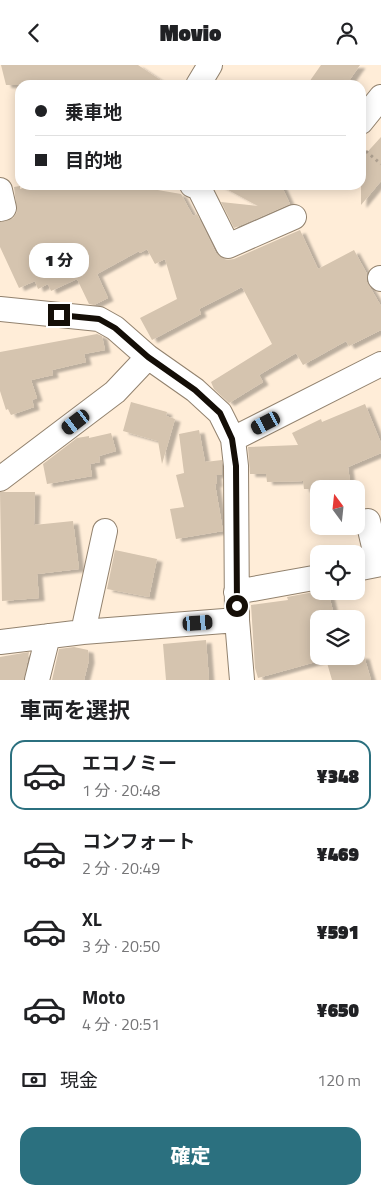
<!DOCTYPE html>
<html lang="ja">
<head>
<meta charset="utf-8">
<style>
  :root { --surface:#fff; --page:#f2f2f2; --text:#202124; --muted:#757577; --line:#e0e0e0; --accent:#2b707f }
  body { margin:0; font-family:"Titillium Web","Noto Sans JP",sans-serif; background:var(--page); color:var(--text); height:100vh; display:flex; flex-direction:column; font-size:19px; white-space:nowrap }
  * { box-sizing:border-box; margin:0 }
  p { font-size:16px; color:var(--muted) }
  .icon { flex:none; width:28px; height:28px; fill:none; stroke:currentColor; stroke-width:2; stroke-linecap:round; stroke-linejoin:round }
  .map { position:relative; height:615px; overflow:hidden }
  .panel { display:flex; flex-direction:column; background:var(--surface); flex:1 }
  .panel>* { flex:none }
  .banner { position:absolute; left:15px; top:15px; width:351px; height:110px; border-radius:15px; box-shadow:0 2px 12px #0003; display:grid; align-content:center; height:110px; padding:0 20px; background:var(--surface) }
  .needle { width:32px; rotate:345deg }
  .buttons { position:absolute; left:310px; top:415px; display:grid; gap:10px }
  .buttons a { display:grid; place-items:center; width:55px; height:55px; border-radius:10px; background:var(--surface); box-shadow:0 2px 12px #0003; font-size:25px }
  .end { position:absolute; width:22px; height:22px; margin:-11px; border:6px solid #140e07; background:#fff; box-shadow:0 0 0 2px #fff }
  .from { border-radius:50% }
  .bubble { position:absolute; height:35px; border-radius:15px; background:var(--surface); box-shadow:0 2px 12px #0003; font-size:16px; font-weight:800; line-height:35px; text-align:center }
  .car { position:absolute; width:15px; height:30px; margin:-15px -8px; border-radius:6px; box-shadow:0 0 4px 1px #0007; background:linear-gradient(#222 24%,#8ab4d8 0 40%,#222 0 76%,#8ab4d8 0 86%,#222 0) }
  .banner b { display:flex; align-items:center; gap:18px; height:48px; font-size:19px }
  .banner b+b { border-top:1px solid var(--line) }
  .banner i { width:12px; height:12px; background:var(--text) }
  ul { padding:0; list-style:none }
  li { display:flex; align-items:center; gap:15px; height:70px; margin:0 10px 8px; padding:0 10px; border:2px solid transparent; border-radius:15px }
  li div { flex:1 }
  li b { display:block; font-size:19px }
  li em { font-style:normal; font-weight:800 }
  li.on { border-color:var(--accent) }
  li>.icon { width:45px; height:45px; stroke-width:1.5 }
  h2 { padding:0 20px; font-size:22px; line-height:60px }
  .pay { display:flex; align-items:center; gap:12px; height:55px; padding:0 20px; font-size:19px }
  .pay p { margin-inline-start:auto }
  .primary-button { display:flex; gap:10px; margin-top:auto; padding:10px 20px }
  .primary-button a { flex:1; height:58px; border-radius:15px; background:var(--accent); color:#fff; font-size:20px; font-weight:800; line-height:58px; text-align:center }
  header { display:flex; justify-content:space-between; align-items:center; height:65px; padding:0 20px; background:var(--surface); font-size:22px; font-weight:800 }
  .map>svg:first-child { display:block }
  .building { fill:#d5c4af; filter:url(#shadow) }
  .lines { fill:none; stroke-linecap:round; stroke-linejoin:round }
  .minor-casing { stroke:#92826e; stroke-width:26 }
  .path { stroke:#aea090; stroke-width:3; stroke-dasharray:2.5 4; stroke-linecap:butt }
  .minor { stroke:#fff; stroke-width:24 }
  .route { stroke:#140e07; stroke-width:6 }
</style>
</head>
<body>
<header><svg class="icon" aria-label="back" viewBox="0 0 24 24"><path d="M15 5l-7 7 7 7"/></svg>Movio<svg class="icon" aria-label="person" viewBox="0 0 24 24"><circle cx="12" cy="8" r="4"/><path d="M4 21q1-7 8-7t8 7"/></svg></header>
<div class="map">
<svg width="381" height="615" viewBox="0 0 381 615">
  <defs>
    <filter id="shadow"><feDropShadow dx="5.5" dy="3" stdDeviation="1" flood-color="#0004"/></filter>
  </defs>
  <rect width="100%" height="100%" fill="#ffedd8"/>
  <path class="building" d="M1 0H138L168 20H6Z
    M321 0H360L346 20H307Z
    M381 72V116L361 140V94Z
    M33 120H146V123L181 129 193 151 197 149 216 188 226 195 234 194 300 165 318 204 354 185 367 209V217L381 241V265L349 281 346 276 303 300 296 288 259 310 263 317 229 338 214 324 211 317 272 279 242 222 199 244 201 249 152 275 140 253 177 234 165 194 155 199 147 184 140 188 139 186 97 209 108 233 94 240 89 239 77 214 51 226 48 219 38 224 35 216 19 223 0 182V157L13 153 17 147 14 122 20 121V124Z
    M219 120H281L290 139 234 163 221 137 258 141Z
    M97 269 102 271 105 285 84 289 86 297 52 305 53 310 31 315 37 333 32 335 34 342 11 350 8 344 6 345 0 326V287Z
    M131 337 167 347 166 351 175 354 162 399 158 376 123 366Z
    M365 339 381 378V388L348 402 351 424H304L303 416 267 417 266 409H250L248 382 298 380 292 368 321 354 322 357Z
    M199 365 205 397 222 395V410H216L217 419H215L223 466 176 474 170 444 184 442 176 410 184 408 179 369Z
    M111 368 116 386 99 391 100 397 90 399 92 411 47 419 43 399 77 373 89 371V373Z
    M0 427H35L34 460 73 456 79 504 37 509 39 533 2 536Z
    M115 485 157 494 149 532 107 524Z
    M319 526H328L335 554H314L319 574V596L258 613 255 603 251 540 288 535 287 532Z
    M206 575 209 615H166L163 579Z
    M74 582 88 585 89 595 84 615H52L59 584Z
    M29 587 24 615H0V592Z
    M325 591H364L371 615H332Z"/>
  <g class="lines">
    <g class="minor-casing">
      <path id="minor" d="M198 20 210 0
        M361 57 381 32
        M192 120 199 123 228 181 294 152
        M0 125 4 143 0 144
        M380 213 381 214
        M0 244 99 254 115 263 148 292 195 325 220 348 233 374 236 401 237 555 242 615
        M233 374 381 299
        M0 414 115 327 148 292
        M368 456 378 499
        M356 504 381 499
        M236 527 319 512
        M83 567 105 466
        M0 577 83 567 237 555
        M37 615 48 571"/>
    </g>
    <path class="path" d="M361 82 381 99"/>
    <use href="#minor" class="minor"/>
  </g>
  <g class="lines">
    <path class="route" d="M59 250 99 254 115 263 148 292 195 325 220 348 232 374 236 401 237 541"/>
  </g>
</svg>
<div class="buttons">
<a><svg class="needle" viewBox="-14 -14 28 28"><path d="M0-13l5 13h-10z" fill="#e53935"/><path d="M0 13l5-13h-10z" fill="#757577"/></svg></a>
<a><svg class="icon" aria-label="locate" viewBox="0 0 24 24"><circle cx="12" cy="12" r="6"/><path d="M12 2v4M12 18v4M2 12h4M18 12h4"/></svg></a>
<a><svg class="icon" aria-label="layers" viewBox="0 0 24 24"><path d="M12 4l9 5-9 5-9-5zM3 14l9 5 9-5"/></svg></a>
</div>
<i class="end from" style="left:237px;top:541px"></i>
<i class="end" style="left:59px;top:250px"></i>
<div class="bubble" style="left:29px;top:178px;width:60px">1 分</div>
<i class="car" style="left:76px;top:357px;rotate:233deg"></i>
<i class="car" style="left:266px;top:358px;rotate:243deg"></i>
<i class="car" style="left:198px;top:558px;rotate:86deg"></i>
<div class="banner">
<b><i class="from"></i>乗車地</b>
<b><i></i>目的地</b>
</div>
</div>
<section class="panel">
<h2>車両を選択</h2>
<ul>
<li class="on"><svg class="icon" aria-label="car" viewBox="0 0 24 24"><path d="M5 17H2v-5l4-1 3-4h7l3 4 3 1v5h-3M9 17h6M6 11h13"/><circle cx="7" cy="17" r="2"/><circle cx="17" cy="17" r="2"/></svg><div><b>エコノミー</b><p>1 分 · 20:48</p></div><em>¥348</em></li>
<li><svg class="icon" aria-label="car" viewBox="0 0 24 24"><path d="M5 17H2v-5l4-1 3-4h7l3 4 3 1v5h-3M9 17h6M6 11h13"/><circle cx="7" cy="17" r="2"/><circle cx="17" cy="17" r="2"/></svg><div><b>コンフォート</b><p>2 分 · 20:49</p></div><em>¥469</em></li>
<li><svg class="icon" aria-label="car" viewBox="0 0 24 24"><path d="M5 17H2v-5l4-1 3-4h7l3 4 3 1v5h-3M9 17h6M6 11h13"/><circle cx="7" cy="17" r="2"/><circle cx="17" cy="17" r="2"/></svg><div><b>XL</b><p>3 分 · 20:50</p></div><em>¥591</em></li>
<li><svg class="icon" aria-label="car" viewBox="0 0 24 24"><path d="M5 17H2v-5l4-1 3-4h7l3 4 3 1v5h-3M9 17h6M6 11h13"/><circle cx="7" cy="17" r="2"/><circle cx="17" cy="17" r="2"/></svg><div><b>Moto</b><p>4 分 · 20:51</p></div><em>¥650</em></li>
</ul>
<div class="pay"><svg class="icon" aria-label="cash" viewBox="0 0 24 24"><path d="M3 7h18v10H3z"/><circle cx="12" cy="12" r="2"/></svg>現金<p>120 m</p></div>
<div class="primary-button"><a>確定</a></div>
</section>
</body>
</html>
